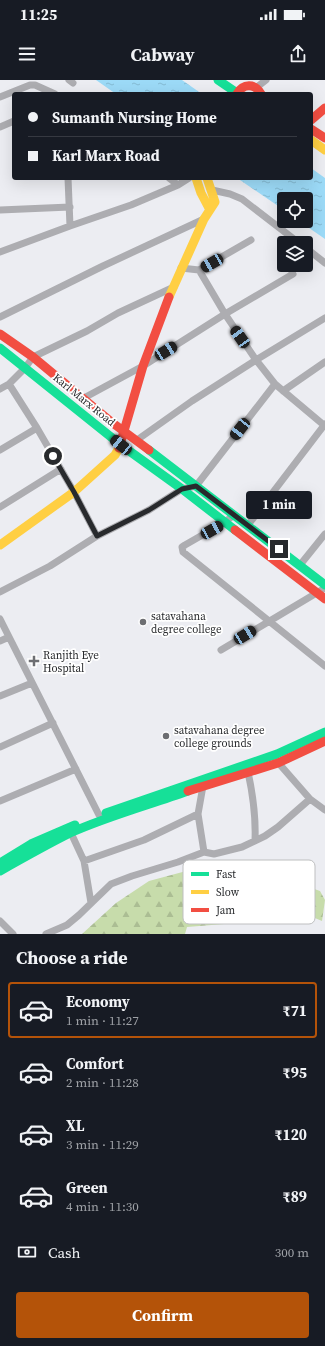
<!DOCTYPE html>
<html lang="en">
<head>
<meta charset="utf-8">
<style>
  :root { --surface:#171b24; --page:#242831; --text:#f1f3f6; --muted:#9ea1a6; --line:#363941; --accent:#b45309 }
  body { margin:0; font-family:"Source Serif 4",serif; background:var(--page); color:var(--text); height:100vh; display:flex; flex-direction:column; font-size:15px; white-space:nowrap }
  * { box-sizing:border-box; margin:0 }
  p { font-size:13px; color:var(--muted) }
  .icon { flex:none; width:22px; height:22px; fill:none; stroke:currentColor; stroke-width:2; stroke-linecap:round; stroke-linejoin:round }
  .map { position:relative; height:854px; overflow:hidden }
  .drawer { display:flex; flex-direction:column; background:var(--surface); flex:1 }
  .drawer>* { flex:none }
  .guide { position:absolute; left:12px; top:12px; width:301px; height:88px; border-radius:4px; box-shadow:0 4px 16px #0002; display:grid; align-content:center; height:88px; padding:0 16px; background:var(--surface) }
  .buttons { position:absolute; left:277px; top:112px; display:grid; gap:8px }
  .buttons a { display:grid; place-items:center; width:36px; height:36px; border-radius:4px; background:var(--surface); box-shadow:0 4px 16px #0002; font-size:20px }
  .end { position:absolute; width:18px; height:18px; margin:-9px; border:5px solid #282a2d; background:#fff; box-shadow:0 0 0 2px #fff }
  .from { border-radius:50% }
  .bubble { position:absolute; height:28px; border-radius:4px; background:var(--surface); box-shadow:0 4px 16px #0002; font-size:13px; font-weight:700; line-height:28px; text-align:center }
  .car { position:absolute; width:12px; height:24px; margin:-12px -6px; border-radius:5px; box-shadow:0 0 3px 1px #0007; background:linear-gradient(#222 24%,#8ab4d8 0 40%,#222 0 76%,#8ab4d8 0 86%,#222 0) }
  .guide b { display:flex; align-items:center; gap:14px; height:38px; font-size:15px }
  .guide b+b { border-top:1px solid var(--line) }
  .guide i { width:10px; height:10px; background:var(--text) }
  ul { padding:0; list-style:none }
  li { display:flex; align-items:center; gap:12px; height:56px; margin:0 8px 6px; padding:0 8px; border:2px solid transparent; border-radius:4px }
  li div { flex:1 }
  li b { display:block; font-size:15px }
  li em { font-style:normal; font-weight:700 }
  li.current { border-color:var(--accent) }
  li>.icon { width:36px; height:36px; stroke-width:1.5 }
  h2 { padding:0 16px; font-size:18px; line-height:48px }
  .pay { display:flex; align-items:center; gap:10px; height:44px; padding:0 16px; font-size:15px }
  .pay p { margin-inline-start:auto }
  .cta { display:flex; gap:8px; margin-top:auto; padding:8px 16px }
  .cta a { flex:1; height:46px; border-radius:4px; background:var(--accent); color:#fff; font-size:16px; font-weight:700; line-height:46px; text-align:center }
  .status { display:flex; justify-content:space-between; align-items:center; height:28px; padding:0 20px; background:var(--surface); direction:ltr }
  .status svg { height:11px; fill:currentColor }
  header { display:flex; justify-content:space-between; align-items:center; height:52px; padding:0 16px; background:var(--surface); font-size:18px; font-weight:700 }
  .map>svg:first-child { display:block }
  .forest { fill:url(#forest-firs) }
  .water { fill:url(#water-ripples) }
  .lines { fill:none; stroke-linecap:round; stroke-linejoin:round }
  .street { stroke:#adadb1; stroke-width:7 }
  .fast { stroke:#16e098; stroke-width:9 }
  .slow { stroke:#ffcf43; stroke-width:9 }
  .jam { stroke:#f24e42; stroke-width:9 }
  .route { stroke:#282a2d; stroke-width:5 }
  .poi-dot { fill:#6d6e72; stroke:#fff; stroke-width:1.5 }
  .labels { text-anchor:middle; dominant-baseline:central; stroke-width:3.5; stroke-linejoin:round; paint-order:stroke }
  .street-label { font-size:11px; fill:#282a2d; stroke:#fff }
  .poi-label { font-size:11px; fill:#282a2d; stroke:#fff; text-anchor:start }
  .key { fill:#fff; stroke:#bebfc0; stroke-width:1 }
  .key-label { font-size:11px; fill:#282a2d }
</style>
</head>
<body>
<div class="status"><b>11:25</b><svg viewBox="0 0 49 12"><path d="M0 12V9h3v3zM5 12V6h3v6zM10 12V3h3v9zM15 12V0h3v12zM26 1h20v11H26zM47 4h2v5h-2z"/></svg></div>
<header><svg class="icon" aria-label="menu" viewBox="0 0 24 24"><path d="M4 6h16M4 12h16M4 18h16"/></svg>Cabway<svg class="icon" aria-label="share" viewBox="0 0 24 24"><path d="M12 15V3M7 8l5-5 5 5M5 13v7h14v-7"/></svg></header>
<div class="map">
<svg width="325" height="854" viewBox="0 0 325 854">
  <defs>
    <pattern id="forest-firs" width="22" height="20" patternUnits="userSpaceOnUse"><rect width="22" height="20" fill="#c7dcab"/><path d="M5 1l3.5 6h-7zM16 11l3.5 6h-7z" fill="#abbd93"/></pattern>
    <pattern id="water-ripples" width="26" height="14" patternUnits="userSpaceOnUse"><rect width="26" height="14" fill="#9cdaf7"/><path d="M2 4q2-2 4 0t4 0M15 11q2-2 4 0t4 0" fill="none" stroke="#86bbd4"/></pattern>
  </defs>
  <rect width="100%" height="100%" fill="#ecedf2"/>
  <path class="forest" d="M237 786H251L253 797 306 806 320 811 325 820 322 841 303 833 232 823 224 844 187 847 185 854H82L116 823 149 801 190 790 211 802Z"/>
  <path class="water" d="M96 0H182L202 14H116Z
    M311 88 325 98V159L299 141H306V119H284V130L237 98H311Z"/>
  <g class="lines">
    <path class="street" d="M69 0 73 3
      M257 7 266 0
      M0 17 30 5H35L55 14
      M0 47 14 41
      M169 98 178 105 189 98
      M212 110 230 114 242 119 299 163
      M0 130 70 127
      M70 146 131 125 178 105
      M306 168 325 183
      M0 172 70 146 68 98
      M199 190 251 160
      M291 190 297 185
      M0 237 103 186 204 139
      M325 238 256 280 275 304 325 346
      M0 309 9 304 25 288 33 277 87 251 118 233 174 207
      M283 311 325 282
      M82 319 143 286 225 234 293 194
      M37 348 74 412 97 456
      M137 360 192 321 256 280 225 234 199 190 181 188
      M0 370 37 348 9 304
      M0 427 61 389
      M234 435 225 442 185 465 182 467 183 472 325 586
      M248 445 325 344
      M300 485 325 454
      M0 512 50 486 97 456 149 430 182 409 196 406 275 304
      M0 539 99 735
      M0 561 9 557
      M221 570 325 508
      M0 616 32 603
      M0 667 53 643
      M275 679 310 719 325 730
      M248 692C253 715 256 736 255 760
      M0 721 76 689
      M198 734 204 772
      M71 753 84 781 91 823
      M84 781 144 760 198 734 203 706
      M0 841 13 854
      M46 854 67 845 79 835 111 804 132 796 178 782 204 772 214 774 242 767 265 756 278 747 310 719"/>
    <path class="fast" d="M218 0 237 13
      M0 268 121 365 182 409 235 450
      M149 370 325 505
      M106 733 277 674 325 652
      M0 783 31 764 75 745
      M0 791C23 778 46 765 70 753 108 736 149 725 188 711"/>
    <path class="slow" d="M311 60 325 70
      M196 98 201 113 210 130
      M169 217 204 139 215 122 207 98
      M0 465 74 412 115 375 119 368"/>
    <path class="jam" d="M237 14C243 3 255 3 261 14
      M311 40 325 28
      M311 49 325 58
      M0 254 33 277 110 341 149 370
      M119 368 143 286 169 217
      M235 450 325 519
      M188 711 278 683 325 661"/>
  </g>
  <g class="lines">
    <path class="route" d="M53 376 74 412 97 456 149 430 182 409 196 406 279 469"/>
  </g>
  <g class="poi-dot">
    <circle cx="143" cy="542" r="4"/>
    <path d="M32 575h4v4h4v4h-4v4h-4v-4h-4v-4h4z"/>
    <circle cx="166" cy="656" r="4"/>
  </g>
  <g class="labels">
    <g class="street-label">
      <text transform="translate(84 320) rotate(39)">Karl Marx Road</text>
    </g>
    <g class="poi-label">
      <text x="151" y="536">satavahana<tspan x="151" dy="13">degree college</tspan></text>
      <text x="43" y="575">Ranjith Eye<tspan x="43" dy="13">Hospital</tspan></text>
      <text x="174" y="650">satavahana degree<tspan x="174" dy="13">college grounds</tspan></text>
    </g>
  </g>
  <rect x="183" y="780" width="132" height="64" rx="6" class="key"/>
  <rect x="191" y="792" width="18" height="4" fill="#16e098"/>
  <rect x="191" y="810" width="18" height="4" fill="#ffcf43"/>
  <rect x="191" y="828" width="18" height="4" fill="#f24e42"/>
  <g class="key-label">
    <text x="216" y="798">Fast</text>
    <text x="216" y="816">Slow</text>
    <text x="216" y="834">Jam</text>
  </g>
</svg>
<div class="buttons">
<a><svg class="icon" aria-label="locate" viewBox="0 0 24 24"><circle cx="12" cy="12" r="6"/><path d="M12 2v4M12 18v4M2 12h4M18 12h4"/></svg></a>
<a><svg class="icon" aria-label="layers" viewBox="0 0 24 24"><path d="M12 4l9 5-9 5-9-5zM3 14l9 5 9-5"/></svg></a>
</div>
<i class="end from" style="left:53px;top:376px"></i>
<i class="end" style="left:279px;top:469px"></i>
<div class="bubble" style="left:246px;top:411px;width:66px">1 min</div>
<i class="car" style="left:212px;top:183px;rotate:240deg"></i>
<i class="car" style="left:240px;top:257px;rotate:325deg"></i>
<i class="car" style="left:166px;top:271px;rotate:58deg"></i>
<i class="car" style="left:240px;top:349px;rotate:218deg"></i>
<i class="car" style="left:121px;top:365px;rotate:309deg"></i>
<i class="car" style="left:212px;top:450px;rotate:61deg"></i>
<i class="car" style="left:245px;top:555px;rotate:59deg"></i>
<div class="guide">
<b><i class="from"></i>Sumanth Nursing Home</b>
<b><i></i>Karl Marx Road</b>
</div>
</div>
<section class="drawer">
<h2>Choose a ride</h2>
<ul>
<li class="current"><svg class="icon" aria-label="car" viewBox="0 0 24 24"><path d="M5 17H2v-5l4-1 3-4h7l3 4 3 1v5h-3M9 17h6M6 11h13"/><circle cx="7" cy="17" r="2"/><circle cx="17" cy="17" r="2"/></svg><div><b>Economy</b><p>1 min · 11:27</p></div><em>₹71</em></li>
<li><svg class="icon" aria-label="car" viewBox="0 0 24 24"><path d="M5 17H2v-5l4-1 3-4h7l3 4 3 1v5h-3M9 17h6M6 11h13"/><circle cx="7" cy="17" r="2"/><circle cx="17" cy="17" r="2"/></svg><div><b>Comfort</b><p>2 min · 11:28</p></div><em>₹95</em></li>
<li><svg class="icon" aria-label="car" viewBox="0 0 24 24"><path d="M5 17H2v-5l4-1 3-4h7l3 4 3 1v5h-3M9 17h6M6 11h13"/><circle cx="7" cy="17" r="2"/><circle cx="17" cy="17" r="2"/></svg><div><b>XL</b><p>3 min · 11:29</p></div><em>₹120</em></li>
<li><svg class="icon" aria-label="car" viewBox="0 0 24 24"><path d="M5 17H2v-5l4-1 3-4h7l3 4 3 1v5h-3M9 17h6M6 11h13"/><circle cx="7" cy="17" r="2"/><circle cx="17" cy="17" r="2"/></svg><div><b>Green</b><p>4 min · 11:30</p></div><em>₹89</em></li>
</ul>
<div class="pay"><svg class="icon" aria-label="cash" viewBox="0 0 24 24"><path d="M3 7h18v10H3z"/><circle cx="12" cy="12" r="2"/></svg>Cash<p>300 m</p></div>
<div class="cta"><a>Confirm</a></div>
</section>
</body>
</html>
